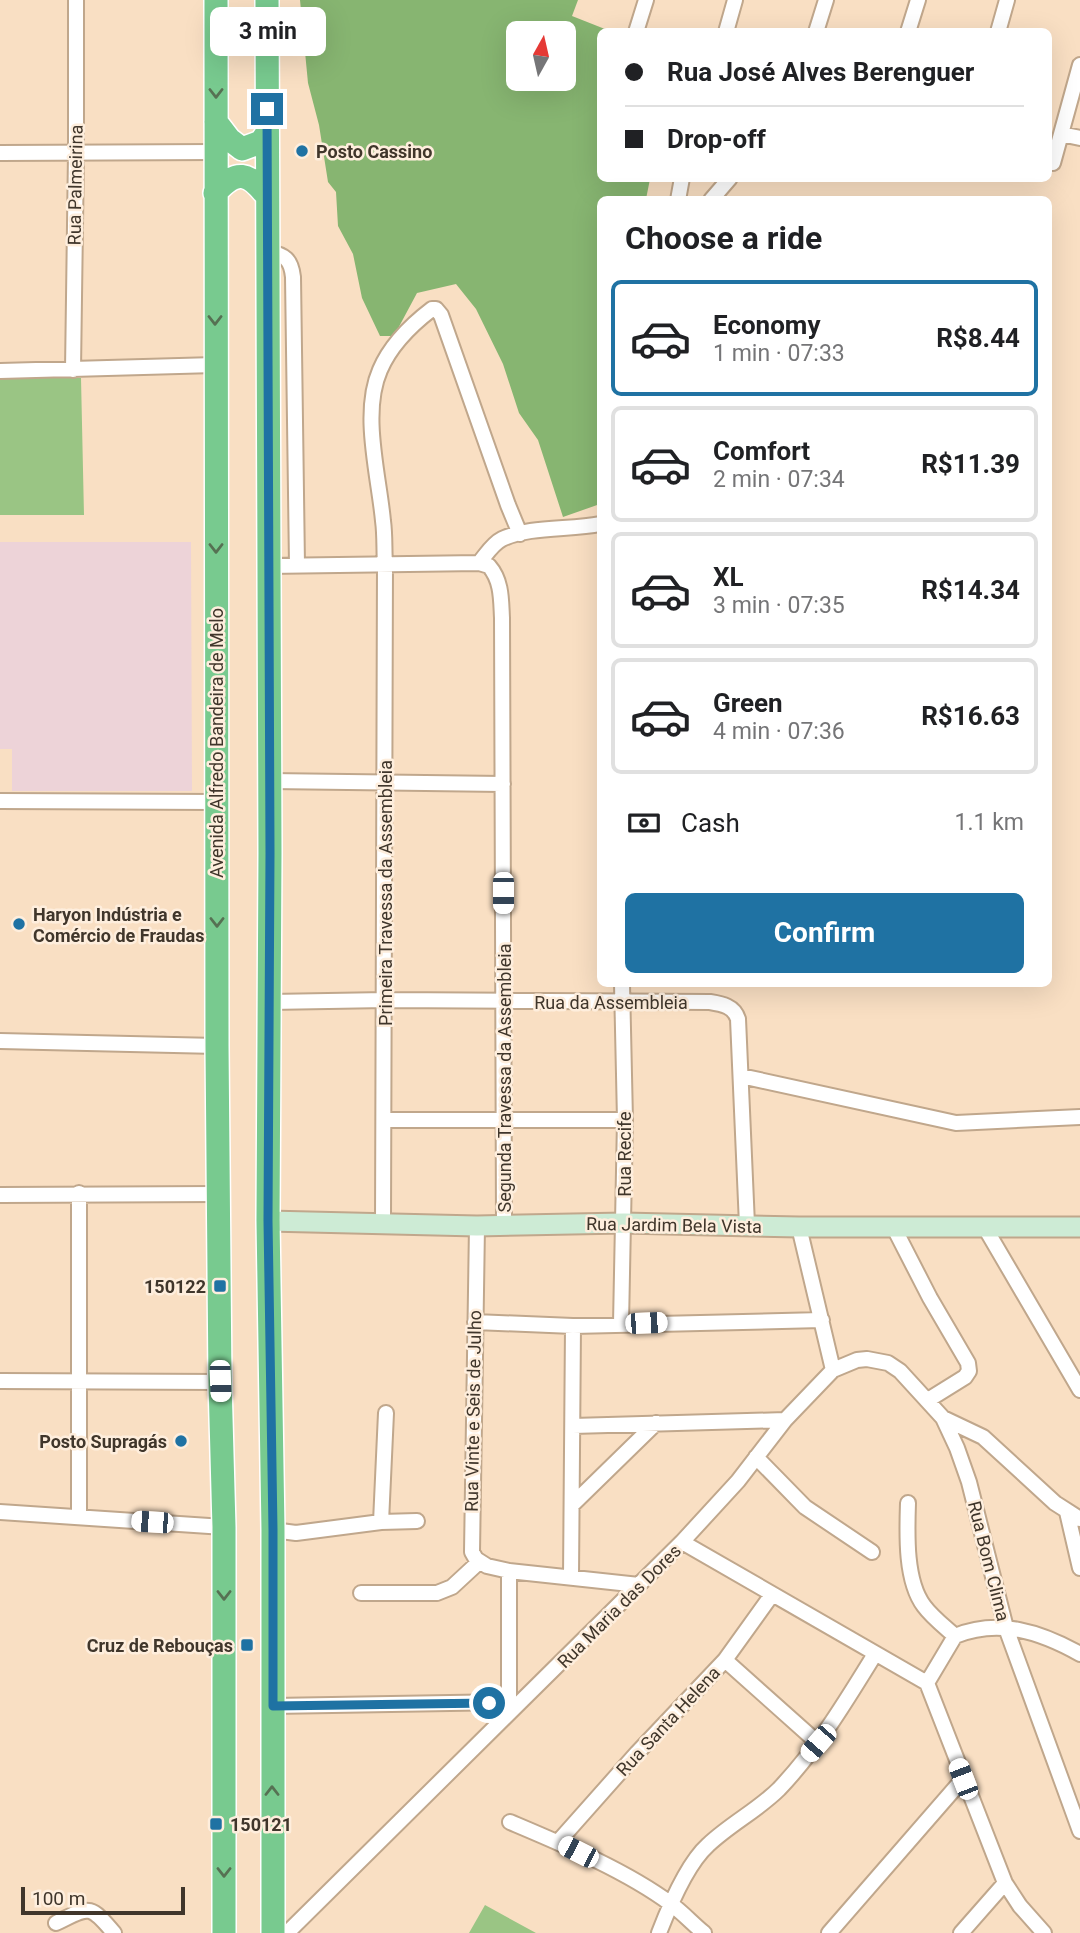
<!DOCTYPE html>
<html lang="en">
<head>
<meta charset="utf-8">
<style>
  :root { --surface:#fff; --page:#f2f2f2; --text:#202124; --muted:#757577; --line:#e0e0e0; --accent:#1f72a3 }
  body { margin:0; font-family:Roboto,sans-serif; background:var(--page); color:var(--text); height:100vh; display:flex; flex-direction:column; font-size:26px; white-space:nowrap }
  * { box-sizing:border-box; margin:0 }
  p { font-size:23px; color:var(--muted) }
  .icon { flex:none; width:38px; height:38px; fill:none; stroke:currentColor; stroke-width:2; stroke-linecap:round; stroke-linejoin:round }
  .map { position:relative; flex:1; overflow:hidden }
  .details { position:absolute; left:597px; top:196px; width:455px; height:791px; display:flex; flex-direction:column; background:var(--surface); border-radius:10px; box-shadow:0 7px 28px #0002 }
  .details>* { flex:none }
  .banner { position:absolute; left:597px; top:28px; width:455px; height:154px; border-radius:10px; box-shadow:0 7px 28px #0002; display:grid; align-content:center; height:154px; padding:0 28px; background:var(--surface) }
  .needle { width:46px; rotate:8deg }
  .fabs { position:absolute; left:506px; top:21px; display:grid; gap:14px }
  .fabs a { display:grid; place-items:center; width:70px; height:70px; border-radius:10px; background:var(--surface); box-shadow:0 7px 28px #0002; font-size:35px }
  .scale { position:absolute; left:21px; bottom:18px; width:164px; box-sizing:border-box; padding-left:7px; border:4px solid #40362b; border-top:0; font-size:19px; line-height:24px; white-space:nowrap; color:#40362b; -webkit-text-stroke:5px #feeedd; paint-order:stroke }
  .end { position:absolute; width:32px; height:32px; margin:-16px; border:9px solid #1f72a3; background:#fff; box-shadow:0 0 0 4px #fff }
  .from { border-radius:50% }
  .bubble { position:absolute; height:49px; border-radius:10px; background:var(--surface); box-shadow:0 7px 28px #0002; font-size:23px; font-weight:700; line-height:49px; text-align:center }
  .car { position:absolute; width:21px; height:42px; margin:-21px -10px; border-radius:9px; box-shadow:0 0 5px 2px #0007; background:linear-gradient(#fff 24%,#345 0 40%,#fff 0 76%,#345 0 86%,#fff 0) }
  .banner b { display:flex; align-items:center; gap:24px; height:66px; font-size:26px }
  .banner b+b { border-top:2px solid var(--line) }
  .banner i { width:18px; height:18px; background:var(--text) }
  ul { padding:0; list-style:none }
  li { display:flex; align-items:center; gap:21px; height:116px; margin:0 14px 10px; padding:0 14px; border:4px solid var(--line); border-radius:10px }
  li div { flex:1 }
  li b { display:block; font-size:26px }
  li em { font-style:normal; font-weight:700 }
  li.on { border-color:var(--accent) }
  li>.icon { width:63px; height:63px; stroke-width:1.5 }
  h2 { padding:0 28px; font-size:32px; line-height:84px }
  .pay { display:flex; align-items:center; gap:18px; height:77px; padding:0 28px; font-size:26px }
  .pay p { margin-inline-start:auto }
  .primary-button { display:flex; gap:14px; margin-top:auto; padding:14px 28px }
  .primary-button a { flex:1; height:80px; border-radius:10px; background:var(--accent); color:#fff; font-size:28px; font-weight:700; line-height:80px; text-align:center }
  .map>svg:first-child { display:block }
  .industrial { fill:#edd3d8 }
  .green { fill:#9ac584 }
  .forest { fill:#87b571; fill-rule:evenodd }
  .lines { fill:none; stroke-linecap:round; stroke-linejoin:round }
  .minor-casing { stroke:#c0a78c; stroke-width:18 }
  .secondary-casing { stroke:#c0a78c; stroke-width:23 }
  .trunk-casing { stroke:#fff; stroke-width:26 }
  .minor { stroke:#fff; stroke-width:14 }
  .secondary { stroke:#cdebd5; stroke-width:19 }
  .trunk { stroke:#78ca8f; stroke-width:23 }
  .oneway { stroke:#567153 }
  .route { stroke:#1f72a3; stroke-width:9 }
  .poi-dot { fill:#1f72a3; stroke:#feeedd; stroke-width:2.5 }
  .labels { text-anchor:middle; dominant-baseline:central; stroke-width:5; stroke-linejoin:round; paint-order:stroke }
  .poi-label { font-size:18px; font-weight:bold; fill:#40362b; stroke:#feeedd; text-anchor:start }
  .street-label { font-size:18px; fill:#40362b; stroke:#feeedd }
</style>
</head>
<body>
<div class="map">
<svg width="1080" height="1933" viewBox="0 0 1080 1933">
  <rect width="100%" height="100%" fill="#f9dfc3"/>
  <path class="industrial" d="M0 542H191L192 791H12V749H0Z"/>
  <path class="green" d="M0 378H81L84 515H0Z
    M485 1905 536 1933H469Z"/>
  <path class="forest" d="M300 0H578L572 16 610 31 600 32V178L650 179 646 199 600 200V504L563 517 538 440 519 413 503 364 476 309 456 284 417 293 394 336H380L362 298 353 254 338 226 336 192 328 182 319 125 308 83ZM518 33H564V79H518Z"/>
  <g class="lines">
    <g class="minor-casing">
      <path id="minor" d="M636 32 646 0
        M726 32 735 0
        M816 32 826 0
        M908 32 918 0
        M998 32 1007 0
        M1061 134 1080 138
        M0 153 215 152
        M1053 163 1080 65
        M678 200 682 178
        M711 200 730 178
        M267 251C285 255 291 259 293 277L297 565
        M73 370 76 153V0
        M0 371 215 365
        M479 563C486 555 492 544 502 539 529 526 570 530 600 524
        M268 566 479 563 489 566C502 581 501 600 502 618L504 1225
        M270 781 503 784
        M0 801 216 802
        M270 1002 386 1000 710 1002C722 1004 734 1006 738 1019L747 1225
        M0 1041 217 1046
        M741 1076 956 1123 1080 1117
        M384 1120H625
        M79 1193V1517
        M0 1195 218 1194
        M383 1223 385 564C384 550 385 535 383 521 379 476 361 413 380 370 391 344 411 325 432 309H436L441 315 508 505 520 534
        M477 1226 472 1552 476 1559 487 1566 509 1571 639 1585
        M893 1226 930 1298 968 1363 969 1371 965 1377 928 1400
        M984 1226 1080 1390
        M799 1227 833 1370
        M475 1322 573 1326 822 1320
        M621 1324 625 1120 622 984
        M0 1381 220 1382
        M943 1418 983 1437 1055 1503 1080 1519
        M573 1426 785 1420
        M756 1457 805 1507 872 1552
        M908 1503C907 1533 905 1581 924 1606 932 1617 945 1627 955 1636
        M572 1505 656 1423
        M0 1512 224 1527
        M1067 1512 1080 1568
        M381 1522 386 1413
        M273 1530 296 1533 381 1522 417 1521
        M682 1542 927 1683
        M571 1577 573 1326
        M361 1593H437L452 1587 479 1562
        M725 1660 818 1743
        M927 1683 1005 1883 1020 1906 1044 1933
        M927 1683 955 1636C999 1618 1041 1632 1080 1654
        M273 1706 509 1702
        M509 1710V1571
        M510 1822C562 1844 625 1870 671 1904 683 1913 693 1924 704 1933
        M558 1842 637 1753 725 1660 771 1596
        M56 1923C89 1907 89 1903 114 1933
        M287 1933 682 1542 738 1481 785 1420 833 1370 857 1360 867 1359 888 1363 900 1371 943 1418 957 1448 969 1482 1006 1628 1080 1831
        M659 1933C669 1907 688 1863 708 1845 730 1824 758 1810 779 1789 818 1748 846 1701 875 1654
        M829 1933 963 1779
        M961 1933 1005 1883"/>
    </g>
    <g class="secondary-casing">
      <path id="secondary" d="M268 1221 477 1226 624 1223 799 1227H1080"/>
    </g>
    <g class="trunk-casing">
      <path id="trunk" d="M216 0 217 1046 220 1382 224 1527V1933
        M267 0 270 853 268 1221 273 1530V1933
        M216 122 229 139 242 149 261 142 267 133
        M215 193C237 169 248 172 267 196"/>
    </g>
    <use href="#minor" class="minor"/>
    <use href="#secondary" class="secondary"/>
    <use href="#trunk" class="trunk"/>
  </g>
  <defs><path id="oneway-chevron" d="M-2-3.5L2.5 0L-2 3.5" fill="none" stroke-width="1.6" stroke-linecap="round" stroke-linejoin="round" transform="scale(1.75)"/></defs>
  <g class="oneway">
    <use href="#oneway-chevron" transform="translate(216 93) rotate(90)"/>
    <use href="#oneway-chevron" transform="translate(215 320) rotate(90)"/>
    <use href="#oneway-chevron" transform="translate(216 548) rotate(90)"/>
    <use href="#oneway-chevron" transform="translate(217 922) rotate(90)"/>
    <use href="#oneway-chevron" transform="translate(224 1595) rotate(90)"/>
    <use href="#oneway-chevron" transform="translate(272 1791) rotate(-90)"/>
    <use href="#oneway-chevron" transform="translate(224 1872) rotate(90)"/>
  </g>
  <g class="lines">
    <path class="route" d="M267 109 270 853 268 1221 273 1530V1706L489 1703"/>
  </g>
  <g class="poi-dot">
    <circle cx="302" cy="151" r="7"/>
    <circle cx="19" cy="924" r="7"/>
    <rect x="213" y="1279" width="14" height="14" rx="3.5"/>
    <circle cx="181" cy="1441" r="7"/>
    <rect x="240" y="1638" width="14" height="14" rx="3.5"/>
    <rect x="209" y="1817" width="14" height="14" rx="3.5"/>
  </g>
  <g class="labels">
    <g class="poi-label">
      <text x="316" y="151">Posto Cassino</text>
      <text x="33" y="914">Haryon Indústria e<tspan x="33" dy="21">Comércio de Fraudas</tspan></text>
      <text x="206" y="1286" text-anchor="end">150122</text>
      <text x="167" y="1441" text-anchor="end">Posto Supragás</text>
      <text x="233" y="1645" text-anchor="end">Cruz de Rebouças</text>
      <text x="230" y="1824">150121</text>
    </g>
    <g class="street-label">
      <text transform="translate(75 185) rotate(-89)">Rua Palmeirina</text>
      <text transform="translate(216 743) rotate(-90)">Avenida Alfredo Bandeira de Melo</text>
      <text transform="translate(385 893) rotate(-90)">Primeira Travessa da Assembleia</text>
      <text x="611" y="1002">Rua da Assembleia</text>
      <text transform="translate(504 1078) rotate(-90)">Segunda Travessa da Assembleia</text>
      <text transform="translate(624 1154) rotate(-90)">Rua Recife</text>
      <text transform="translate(674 1225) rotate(1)">Rua Jardim Bela Vista</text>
      <text transform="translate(473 1411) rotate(-89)">Rua Vinte e Seis de Julho</text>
      <text transform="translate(989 1561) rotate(76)">Rua Bom Clima</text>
      <text transform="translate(619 1606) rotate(-45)">Rua Maria das Dores</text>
      <text transform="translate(668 1721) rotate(-47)">Rua Santa Helena</text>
    </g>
  </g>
</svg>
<div class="fabs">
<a><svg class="needle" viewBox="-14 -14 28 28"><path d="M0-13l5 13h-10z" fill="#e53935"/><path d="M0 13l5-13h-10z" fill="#757577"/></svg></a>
</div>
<div class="scale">100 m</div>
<i class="end from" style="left:489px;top:1703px"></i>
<i class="end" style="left:267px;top:109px"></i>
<div class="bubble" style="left:210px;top:7px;width:116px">3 min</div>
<i class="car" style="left:503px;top:893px;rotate:180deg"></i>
<i class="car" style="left:646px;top:1323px;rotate:88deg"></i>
<i class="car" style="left:220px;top:1381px;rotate:178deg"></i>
<i class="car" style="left:152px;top:1522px;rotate:274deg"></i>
<i class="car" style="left:818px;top:1743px;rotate:221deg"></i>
<i class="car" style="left:963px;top:1779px;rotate:339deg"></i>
<i class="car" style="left:578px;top:1852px;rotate:297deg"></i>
<div class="banner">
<b><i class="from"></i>Rua José Alves Berenguer</b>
<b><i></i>Drop-off</b>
</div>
<section class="details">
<h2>Choose a ride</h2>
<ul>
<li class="on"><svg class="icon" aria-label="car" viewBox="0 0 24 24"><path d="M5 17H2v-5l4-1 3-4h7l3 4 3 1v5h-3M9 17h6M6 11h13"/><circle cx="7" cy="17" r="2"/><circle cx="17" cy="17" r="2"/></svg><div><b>Economy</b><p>1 min · 07:33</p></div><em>R$8.44</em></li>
<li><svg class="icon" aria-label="car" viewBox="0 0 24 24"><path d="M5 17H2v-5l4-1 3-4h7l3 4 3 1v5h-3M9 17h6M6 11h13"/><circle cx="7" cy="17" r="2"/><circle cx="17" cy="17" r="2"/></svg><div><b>Comfort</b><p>2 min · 07:34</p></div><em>R$11.39</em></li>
<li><svg class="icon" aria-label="car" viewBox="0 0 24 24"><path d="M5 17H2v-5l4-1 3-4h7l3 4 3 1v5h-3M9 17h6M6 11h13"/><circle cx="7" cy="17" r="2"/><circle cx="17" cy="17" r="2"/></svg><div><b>XL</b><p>3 min · 07:35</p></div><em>R$14.34</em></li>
<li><svg class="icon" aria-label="car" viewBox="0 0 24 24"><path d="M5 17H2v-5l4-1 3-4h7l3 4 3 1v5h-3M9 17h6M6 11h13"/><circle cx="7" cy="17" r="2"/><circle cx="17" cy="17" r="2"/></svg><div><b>Green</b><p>4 min · 07:36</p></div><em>R$16.63</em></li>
</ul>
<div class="pay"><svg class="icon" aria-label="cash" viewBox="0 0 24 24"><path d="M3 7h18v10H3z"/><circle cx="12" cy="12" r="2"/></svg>Cash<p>1.1 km</p></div>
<div class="primary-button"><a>Confirm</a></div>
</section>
</div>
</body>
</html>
